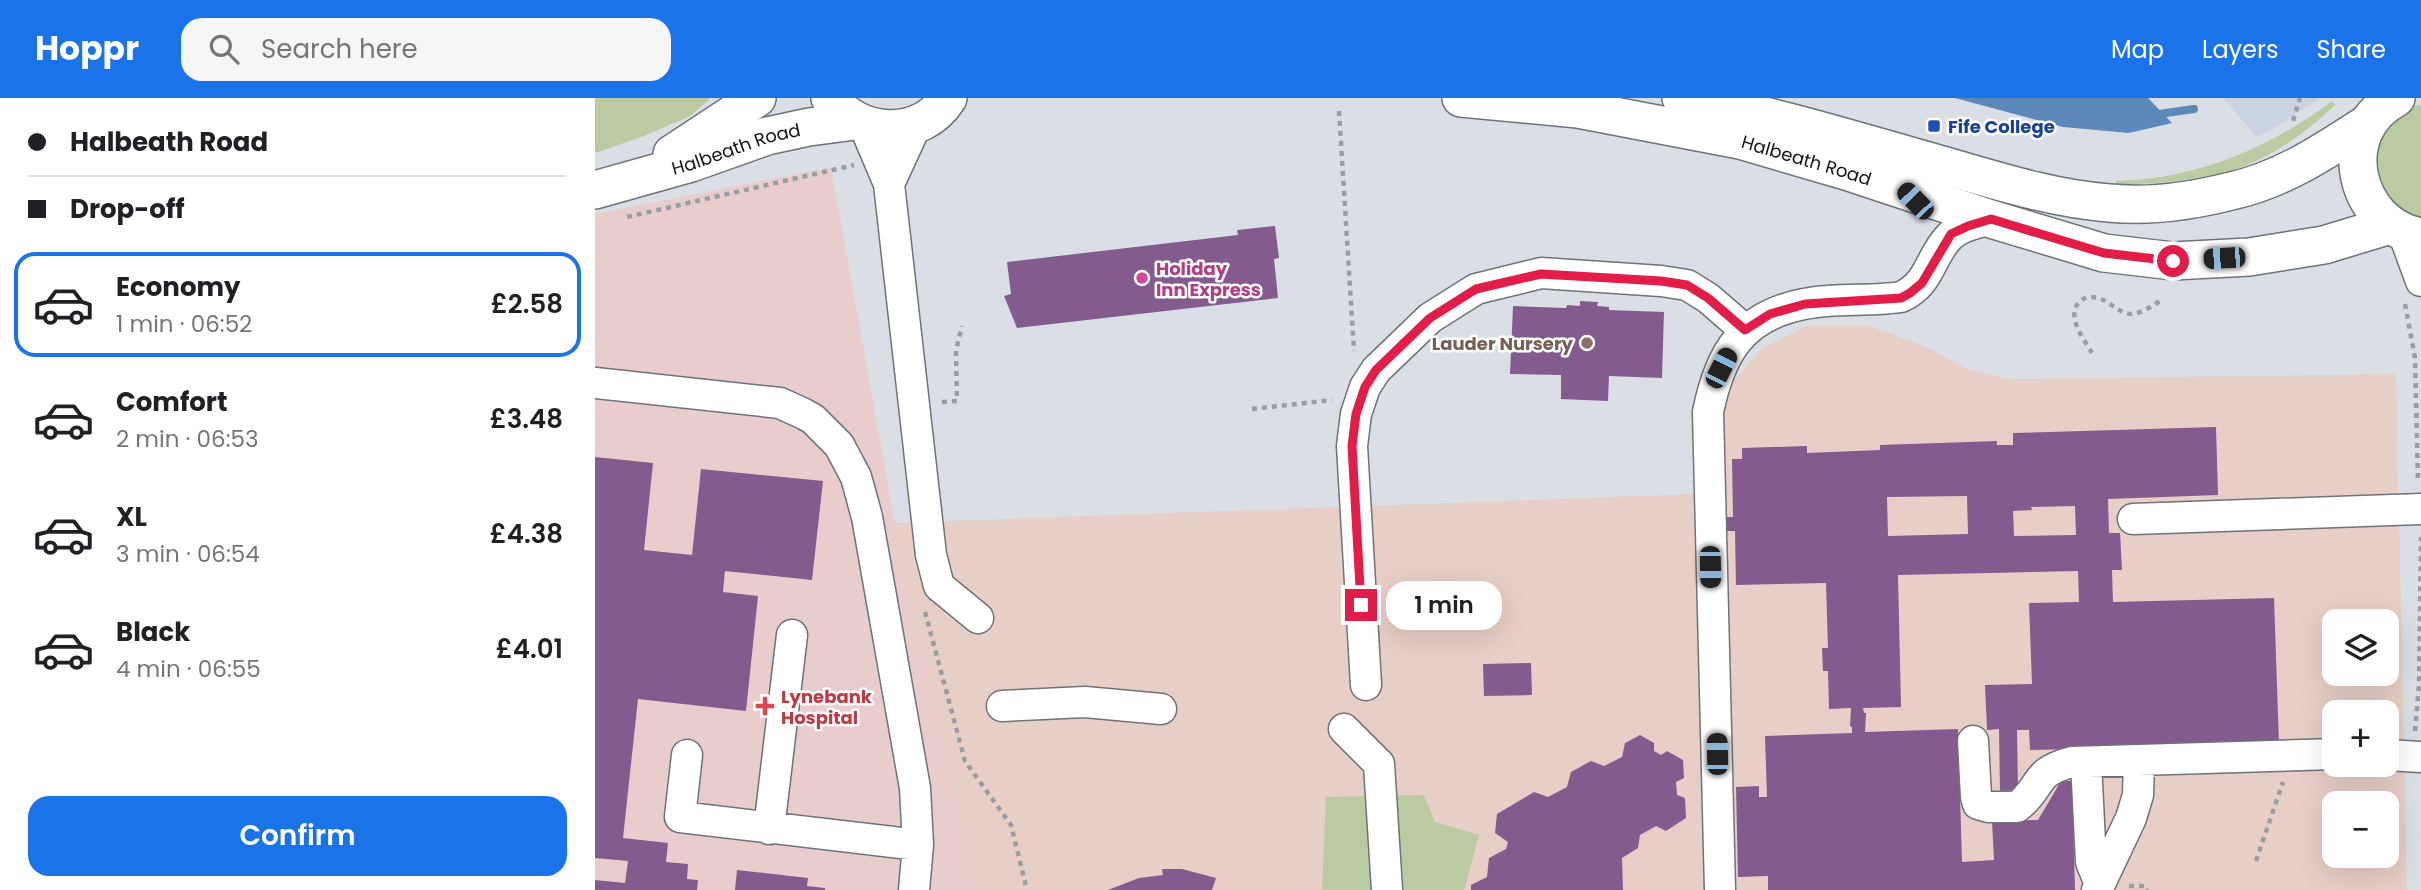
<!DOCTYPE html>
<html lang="en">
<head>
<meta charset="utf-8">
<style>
  :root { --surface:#fff; --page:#f6f6f6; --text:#202124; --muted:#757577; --line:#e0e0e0; --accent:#1a73e8 }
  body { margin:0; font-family:Poppins,sans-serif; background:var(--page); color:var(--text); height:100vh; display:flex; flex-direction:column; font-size:26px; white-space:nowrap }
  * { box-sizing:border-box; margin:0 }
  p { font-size:23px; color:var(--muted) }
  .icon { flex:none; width:38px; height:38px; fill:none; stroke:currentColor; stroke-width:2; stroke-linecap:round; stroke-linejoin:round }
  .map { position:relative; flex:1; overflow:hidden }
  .details { display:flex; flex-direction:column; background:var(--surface); width:595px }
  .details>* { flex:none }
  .hud { display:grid; align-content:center; height:154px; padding:0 28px; background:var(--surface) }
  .tools { position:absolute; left:1727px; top:511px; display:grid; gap:14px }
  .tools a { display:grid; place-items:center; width:77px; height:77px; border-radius:14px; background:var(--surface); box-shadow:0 7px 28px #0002; font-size:35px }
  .end { position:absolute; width:32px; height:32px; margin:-16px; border:9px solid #e11d48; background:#fff; box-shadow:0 0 0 4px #fff }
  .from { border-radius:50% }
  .bubble { position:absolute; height:49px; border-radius:21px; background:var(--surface); box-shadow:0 7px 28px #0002; font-size:23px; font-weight:600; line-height:49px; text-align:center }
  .car { position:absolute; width:21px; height:42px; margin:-21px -10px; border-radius:9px; box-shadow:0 0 5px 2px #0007; background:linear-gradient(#222 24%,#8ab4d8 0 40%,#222 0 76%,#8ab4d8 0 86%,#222 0) }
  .hud b { display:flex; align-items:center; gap:24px; height:66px; font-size:26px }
  .hud b+b { border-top:2px solid var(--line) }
  .hud i { width:18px; height:18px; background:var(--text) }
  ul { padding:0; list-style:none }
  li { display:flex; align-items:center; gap:21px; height:105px; margin:0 14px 10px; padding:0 14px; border:4px solid transparent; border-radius:21px }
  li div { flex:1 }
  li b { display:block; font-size:26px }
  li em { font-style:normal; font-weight:600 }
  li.active { border-color:var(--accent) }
  li>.icon { width:63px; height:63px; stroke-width:1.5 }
  .primary-button { display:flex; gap:14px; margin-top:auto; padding:14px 28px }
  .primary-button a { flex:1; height:80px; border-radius:21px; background:var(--accent); color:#fff; font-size:28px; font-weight:600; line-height:80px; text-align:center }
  header { display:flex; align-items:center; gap:42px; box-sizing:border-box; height:98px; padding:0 35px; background:var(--accent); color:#fff }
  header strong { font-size:33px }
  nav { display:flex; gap:38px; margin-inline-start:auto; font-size:24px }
  .search { width:490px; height:63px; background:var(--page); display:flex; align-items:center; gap:18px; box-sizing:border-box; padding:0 24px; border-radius:21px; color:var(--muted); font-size:26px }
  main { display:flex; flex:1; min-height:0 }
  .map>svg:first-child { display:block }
  .built { fill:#cad3e1 }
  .education { fill:#e7cec6; fill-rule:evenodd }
  .medical { fill:#e8cdcc }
  .green { fill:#bacba2 }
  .water { fill:#5d88ba }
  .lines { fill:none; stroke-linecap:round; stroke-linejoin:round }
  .stream { stroke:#5d88ba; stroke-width:8 }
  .building { fill:#835b8e; fill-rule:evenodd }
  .minor-casing { stroke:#6e7279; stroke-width:33 }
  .major-casing { stroke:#6e7279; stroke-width:40 }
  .path { stroke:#999da2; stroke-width:4.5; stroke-dasharray:5 5; stroke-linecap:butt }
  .minor { stroke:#fff; stroke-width:30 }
  .major { stroke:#fff; stroke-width:37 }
  .route { stroke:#e11d48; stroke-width:9 }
  .transit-dot { fill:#1a4fb4; stroke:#fff; stroke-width:2.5 }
  .hotel-dot { fill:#d1479c; stroke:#fff; stroke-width:2.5 }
  .education-dot { fill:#8d6e63; stroke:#fff; stroke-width:2.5 }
  .health-dot { fill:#e0444e; stroke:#fff; stroke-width:2.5 }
  .labels { text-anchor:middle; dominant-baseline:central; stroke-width:5; stroke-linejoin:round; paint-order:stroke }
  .transit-label { font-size:18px; font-weight:bold; fill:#164399; stroke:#fff; text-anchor:start }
  .street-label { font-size:18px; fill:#131417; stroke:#fff }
  .hotel-label { font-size:18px; font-weight:bold; fill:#b23c85; stroke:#fff; text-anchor:start }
  .education-label { font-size:18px; font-weight:bold; fill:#785e54; stroke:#fff; text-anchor:end }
  .health-label { font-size:18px; font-weight:bold; fill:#be3a42; stroke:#fff; text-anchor:start }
</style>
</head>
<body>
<header>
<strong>Hoppr</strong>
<div class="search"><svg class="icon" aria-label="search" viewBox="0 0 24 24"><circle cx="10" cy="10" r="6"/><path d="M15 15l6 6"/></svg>Search here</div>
<nav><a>Map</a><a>Layers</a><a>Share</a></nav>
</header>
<main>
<section class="details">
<div class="hud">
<b><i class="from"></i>Halbeath Road</b>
<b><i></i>Drop-off</b>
</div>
<ul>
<li class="active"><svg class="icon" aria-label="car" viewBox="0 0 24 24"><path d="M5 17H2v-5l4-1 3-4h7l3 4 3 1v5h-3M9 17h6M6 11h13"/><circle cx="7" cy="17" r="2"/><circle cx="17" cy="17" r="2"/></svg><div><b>Economy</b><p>1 min · 06:52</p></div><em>£2.58</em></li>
<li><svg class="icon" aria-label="car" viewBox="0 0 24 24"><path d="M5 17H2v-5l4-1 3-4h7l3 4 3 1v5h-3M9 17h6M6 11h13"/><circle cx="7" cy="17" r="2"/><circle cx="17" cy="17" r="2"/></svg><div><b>Comfort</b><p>2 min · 06:53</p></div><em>£3.48</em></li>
<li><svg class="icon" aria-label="car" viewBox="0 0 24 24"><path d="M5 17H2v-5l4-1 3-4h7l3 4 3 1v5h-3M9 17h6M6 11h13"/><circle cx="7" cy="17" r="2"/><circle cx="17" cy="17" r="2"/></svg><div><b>XL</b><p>3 min · 06:54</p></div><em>£4.38</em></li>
<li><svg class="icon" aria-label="car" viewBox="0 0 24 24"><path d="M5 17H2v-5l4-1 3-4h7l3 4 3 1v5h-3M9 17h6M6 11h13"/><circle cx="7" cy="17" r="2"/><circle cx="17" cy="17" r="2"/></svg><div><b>Black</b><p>4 min · 06:55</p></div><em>£4.01</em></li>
</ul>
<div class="primary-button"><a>Confirm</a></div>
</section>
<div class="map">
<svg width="1826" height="792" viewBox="0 0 1826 792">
  <rect width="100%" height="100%" fill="#dadfe6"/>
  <path class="built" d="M1628 0H1724L1691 23 1662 39Z"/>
  <path class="education" d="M1214 227 1273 228 1327 247 1373 271 1414 281 1801 276 1812 792H379L300 425 1100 396 1136 286 1167 250ZM1740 523H1792V576H1740ZM1740 614H1792V667H1740ZM1740 705H1792V758H1740Z"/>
  <path class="medical" d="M236 69 300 425 379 792H0V116Z"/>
  <path class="green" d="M0 0H116L95 18 49 38 0 55Z
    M1737 3 1740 7C1668 75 1617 84 1521 87V83C1599 82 1675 50 1737 3Z
    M1826 7V122L1810 117 1794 105 1784 89 1780 50 1801 18 1818 8Z
    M829 697 840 724 884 737 869 792H727L731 699Z"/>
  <path class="water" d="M1360 0H1553L1577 25 1534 35 1468 29Z"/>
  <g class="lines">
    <path class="stream" d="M1557 17 1599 11"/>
  </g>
  <path class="building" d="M680 128 684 160 679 161 683 200 422 230 409 198 416 196 412 164 643 137 642 132Z
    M985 203 1003 204 1002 208 1014 209V212L1069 214 1067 280 1014 278 1013 303 966 301V277L915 276 918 208 971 210 972 207 985 208Z
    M1621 329 1623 397 1513 401 1514 435H1525L1527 472H1517L1518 504 1679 500 1684 646 1435 652 1434 632H1422L1423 692 1405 693 1404 631 1392 632 1390 587 1437 586 1434 505 1484 504 1483 473 1303 477 1306 609 1268 610 1269 615H1271L1270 634 1363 631 1367 764 1399 762 1397 723 1443 722 1466 683H1477L1480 792H1173V778L1143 779 1141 689 1164 688V699H1172L1170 638 1257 635V629L1255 628 1256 610 1234 611 1233 573H1228L1227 550H1233L1231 485 1141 487 1140 433H1132L1131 419H1138L1137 361H1147V350L1212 348V355L1285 352V347L1402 343V347H1418V335ZM1372 398 1373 436 1293 438 1292 399ZM1480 408 1481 437 1419 438 1418 413 1437 412 1436 409Z
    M0 359 58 365 49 452 97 457 106 371 228 383 217 482 130 473 128 494 163 498 151 613 43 601 28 740 73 745 71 764 93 766 92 781 103 782 102 792H0V782L30 785 33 763 0 760Z
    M936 565 937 597 889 598 888 566Z
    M1045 637 1059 645V653L1066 657 1072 653 1088 662 1089 680 1081 684 1082 697 1090 700 1091 720 1071 733 1061 728 1045 737 1043 750 1027 760 1028 792H876V787L892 779 894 760 911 751 913 744 900 735 902 716 939 694 953 699 972 689 976 674 996 663 1009 668 1027 659 1030 645Z
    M567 771H587L621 780 617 792H513L544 780 568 777Z
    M142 772 213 780 212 788 230 790V792H140Z"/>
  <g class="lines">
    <g class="minor-casing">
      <path id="minor" d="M269 27 294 86 336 457 344 488 383 520
        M294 86 322 25
        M1808 134 1826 183
        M0 285 185 305 209 316 218 321 244 347 261 379 272 419 320 690 323 747 319 792
        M1538 421 1826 411
        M771 587 757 348 761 316 770 289 781 272 835 220 881 191 946 175 1066 183 1092 187 1113 200 1150 232
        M407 608 490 604 566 611
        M749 631 784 666 792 792
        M1378 643 1381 699 1383 706 1393 709H1422C1448 689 1437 674 1477 664L1740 656
        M92 657 85 719 323 747
        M1792 657 1826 659
        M1491 664 1496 764 1505 786
        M174 731 197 537
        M1125 792 1113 314C1125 255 1147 218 1209 206 1241 199 1274 204 1306 199 1336 185 1334 160 1354 139 1364 128 1382 125 1396 121
        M1502 792 1536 720 1543 697 1544 662"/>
    </g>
    <g class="major-casing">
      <g id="major">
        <path d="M235 0C263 39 326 43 353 0"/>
        <path id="s1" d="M866 0 983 11 1145 42 1251 73 1396 121 1509 155 1578 163 1654 159 1729 147 1795 127"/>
        <path d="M1086 0C1176 16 1265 44 1354 69 1406 84 1460 101 1514 105 1555 109 1597 103 1636 93 1687 82 1730 53 1773 25"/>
        <path d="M1801 0C1738 33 1758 127 1826 139"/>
        <path d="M77 56 162 0"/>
        <path id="s2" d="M0 92 96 65 172 38 214 29 260 23"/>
      </g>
    </g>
    <path class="path" d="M744 13 759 253
      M1698 23 1705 0
      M32 119 259 67
      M1810 206 1820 260 1823 385
      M1497 255C1489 241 1472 221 1483 205 1488 199 1495 198 1503 200 1515 203 1524 216 1537 216 1548 215 1558 207 1567 202
      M347 304 362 303 361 252 367 228
      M657 311 737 302
      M330 514 370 663 416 727 432 792
      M1820 633 1824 587 1826 439
      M1661 763 1688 684
      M1534 788H1551L1552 792"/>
    <use href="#minor" class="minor"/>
    <use href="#major" class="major"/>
  </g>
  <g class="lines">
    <path class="route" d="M766 507 757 348 761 316 770 289 781 272 835 220 881 191 946 176 1066 183 1092 187 1113 200 1150 232 1175 216 1210 206 1306 200 1315 195 1327 185 1356 136 1373 128 1396 121 1509 155 1578 163"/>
  </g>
  <rect class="transit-dot" x="1332" y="21" width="14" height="14" rx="3.5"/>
  <circle class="hotel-dot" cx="547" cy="180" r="7"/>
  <circle class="education-dot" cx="992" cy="245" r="7"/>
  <path class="health-dot" d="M166.5 597.5h7v7h7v7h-7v7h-7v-7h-7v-7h7z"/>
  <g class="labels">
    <g class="transit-label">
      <text x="1353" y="28">Fife College</text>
    </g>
    <g class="street-label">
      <text stroke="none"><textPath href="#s2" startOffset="147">Halbeath Road</textPath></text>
      <text stroke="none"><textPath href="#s1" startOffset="352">Halbeath Road</textPath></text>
    </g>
    <g class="hotel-label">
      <text x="561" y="170">Holiday<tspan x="561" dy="21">Inn Express</tspan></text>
    </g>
    <g class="education-label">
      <text x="978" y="245">Lauder Nursery</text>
    </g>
    <g class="health-label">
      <text x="186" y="598">Lynebank<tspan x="186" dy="21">Hospital</tspan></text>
    </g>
  </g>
</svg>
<div class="tools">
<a><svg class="icon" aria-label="layers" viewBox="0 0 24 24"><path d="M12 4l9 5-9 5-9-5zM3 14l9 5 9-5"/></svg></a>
<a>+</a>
<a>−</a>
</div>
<i class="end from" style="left:1578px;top:163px"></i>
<i class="end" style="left:766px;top:507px"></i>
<div class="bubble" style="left:791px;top:483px;width:116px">1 min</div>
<i class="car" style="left:1320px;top:103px;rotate:316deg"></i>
<i class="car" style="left:1629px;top:160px;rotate:267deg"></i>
<i class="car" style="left:1126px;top:270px;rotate:27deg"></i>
<i class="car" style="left:1115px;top:469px;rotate:179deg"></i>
<i class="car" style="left:1122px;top:656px;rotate:359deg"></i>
</div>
</main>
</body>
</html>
